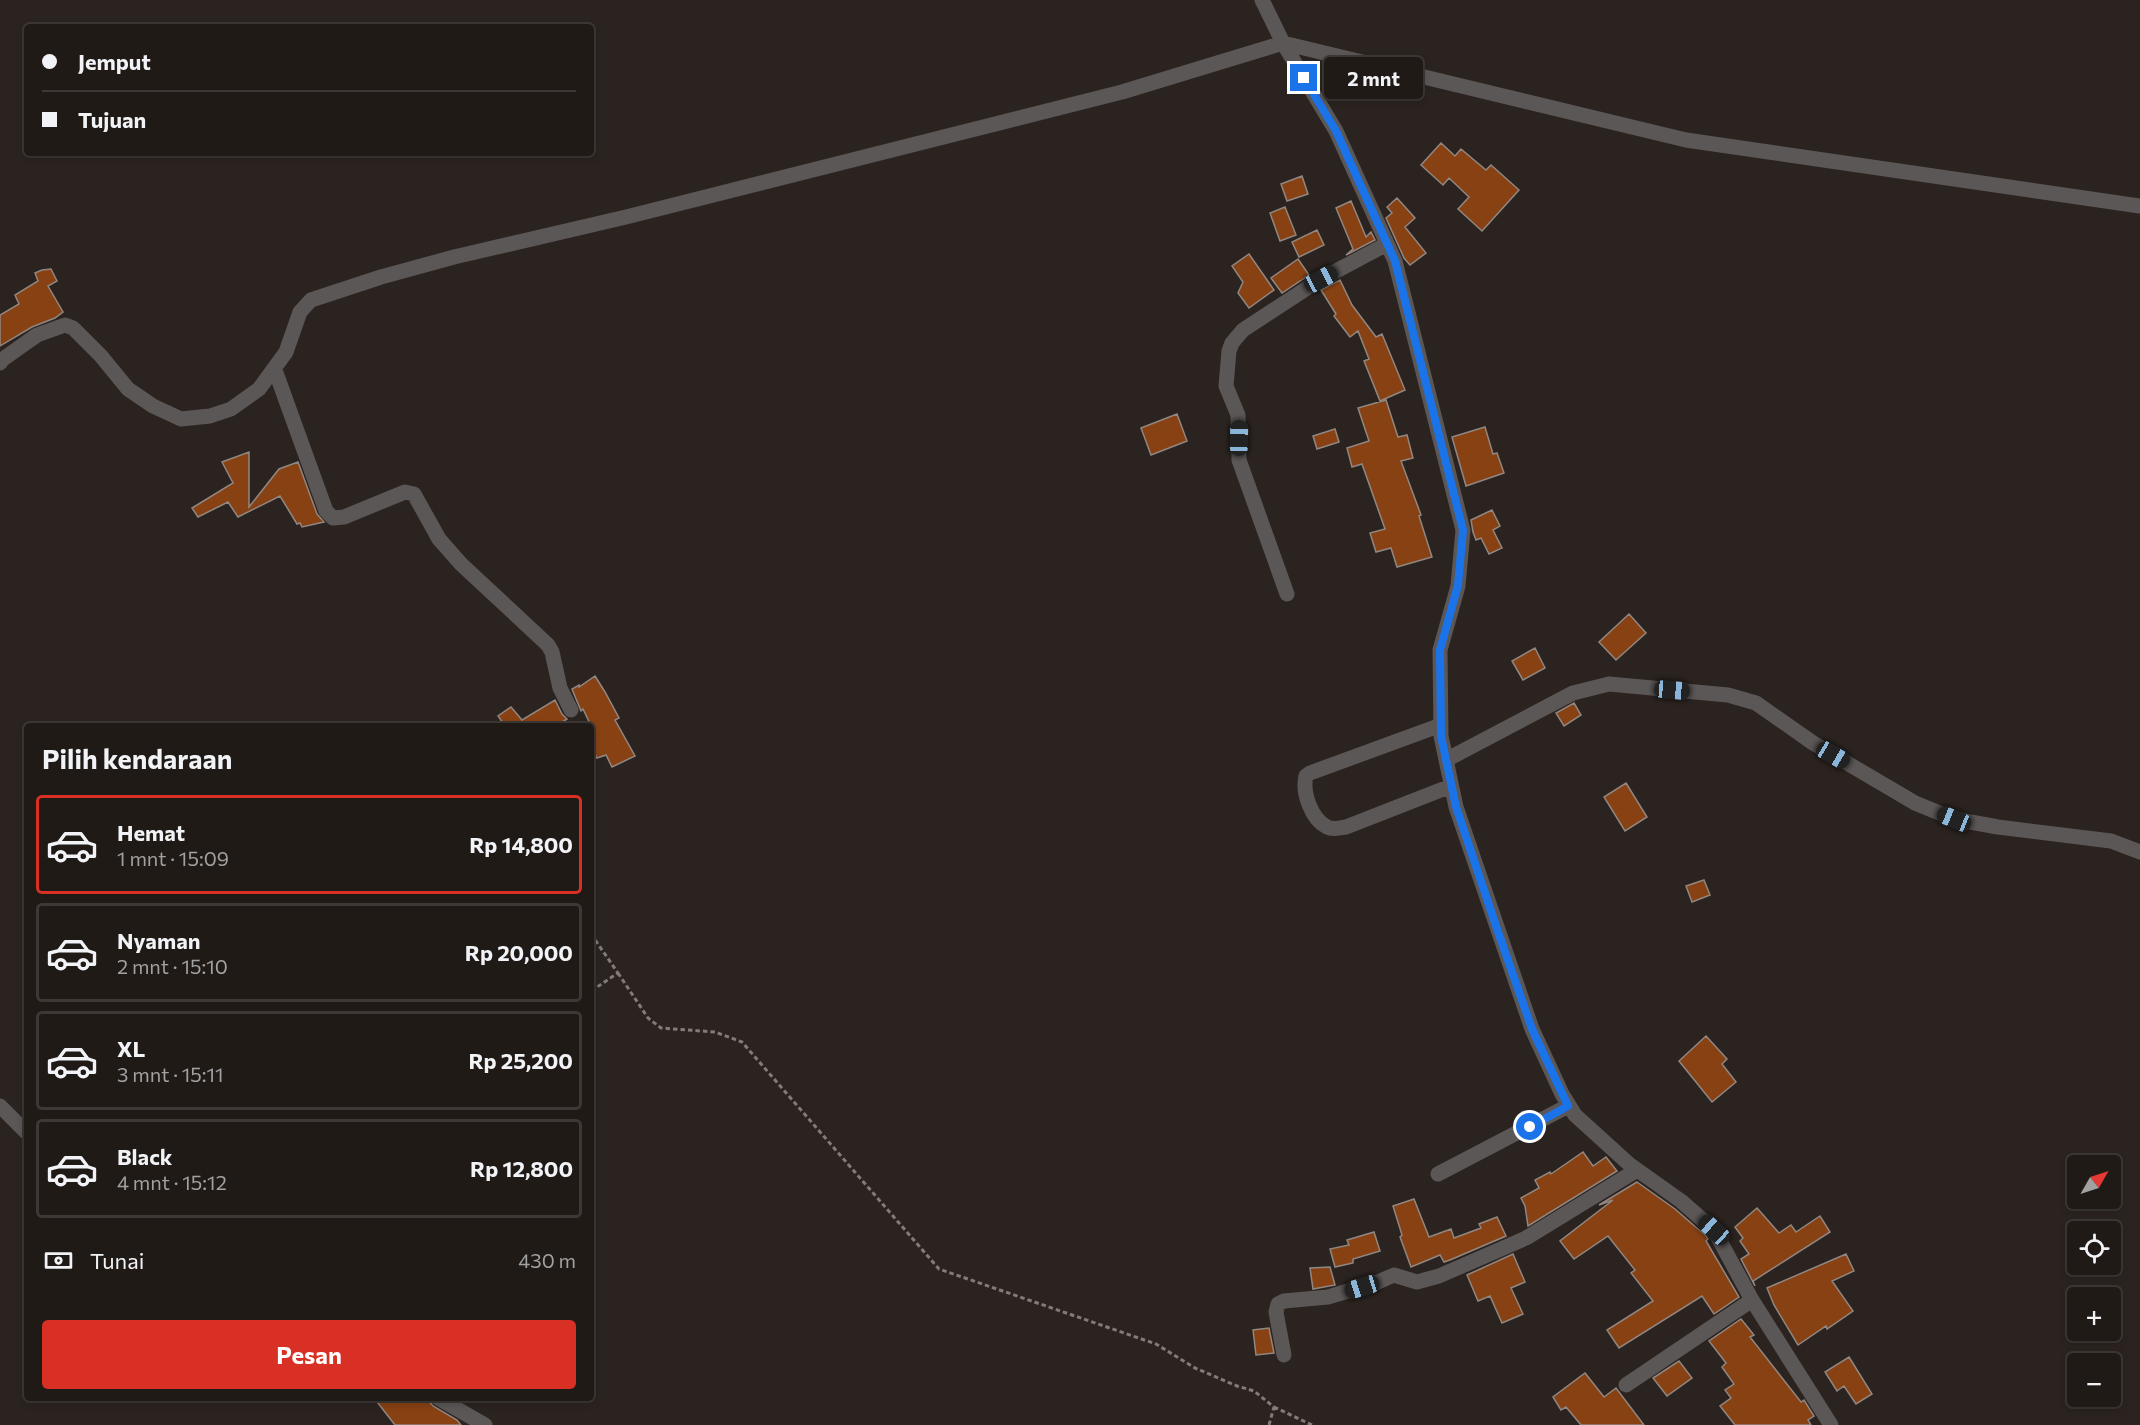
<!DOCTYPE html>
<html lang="id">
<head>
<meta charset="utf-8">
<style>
  :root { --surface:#201a17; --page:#2d2724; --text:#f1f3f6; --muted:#a2a1a1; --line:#3d3836; --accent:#d93025 }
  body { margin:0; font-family:Commissioner,sans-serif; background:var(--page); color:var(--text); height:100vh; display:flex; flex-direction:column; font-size:22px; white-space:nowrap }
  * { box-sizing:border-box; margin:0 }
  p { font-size:20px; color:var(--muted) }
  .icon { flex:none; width:33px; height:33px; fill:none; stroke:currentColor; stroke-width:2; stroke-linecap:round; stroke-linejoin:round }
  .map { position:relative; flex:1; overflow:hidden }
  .drawer { position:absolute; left:24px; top:723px; width:570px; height:678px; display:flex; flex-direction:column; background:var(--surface); border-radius:6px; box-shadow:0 3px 9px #0003,0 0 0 2px var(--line) }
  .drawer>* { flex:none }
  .banner { position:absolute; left:24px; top:24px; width:570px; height:132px; border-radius:6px; box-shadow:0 3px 9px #0003,0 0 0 2px var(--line); display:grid; align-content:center; height:132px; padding:0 18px; background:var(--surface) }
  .needle { width:39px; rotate:51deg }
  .buttons { position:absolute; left:2067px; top:1155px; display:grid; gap:12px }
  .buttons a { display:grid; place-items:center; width:54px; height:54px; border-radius:6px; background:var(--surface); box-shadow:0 3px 9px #0003,0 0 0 2px var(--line); font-size:30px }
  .end { position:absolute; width:27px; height:27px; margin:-14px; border:8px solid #1a73e8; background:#fff; box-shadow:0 0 0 3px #fff }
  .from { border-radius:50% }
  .bubble { position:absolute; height:42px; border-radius:6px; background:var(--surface); box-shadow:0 3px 9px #0003,0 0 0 2px var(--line); font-size:20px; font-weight:700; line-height:42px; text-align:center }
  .car { position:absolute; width:18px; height:36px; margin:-18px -9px; border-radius:8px; box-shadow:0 0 4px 2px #0007; background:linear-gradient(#222 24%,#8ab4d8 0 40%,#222 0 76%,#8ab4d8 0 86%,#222 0) }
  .banner b { display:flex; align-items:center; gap:21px; height:57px; font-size:22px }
  .banner b+b { border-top:2px solid var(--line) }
  .banner i { width:15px; height:15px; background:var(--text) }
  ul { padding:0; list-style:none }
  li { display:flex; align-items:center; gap:18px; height:99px; margin:0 12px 9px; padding:0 6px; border:3px solid var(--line); border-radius:6px }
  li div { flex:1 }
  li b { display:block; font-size:22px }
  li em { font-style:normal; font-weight:700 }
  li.on { border-color:var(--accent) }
  li>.icon { width:54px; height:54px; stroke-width:1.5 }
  h2 { padding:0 18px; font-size:27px; line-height:72px }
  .pay { display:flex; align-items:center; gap:15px; height:66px; padding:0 18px; font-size:22px }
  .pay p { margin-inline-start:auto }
  .button { display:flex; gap:12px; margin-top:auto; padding:12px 18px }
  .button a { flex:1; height:69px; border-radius:6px; background:var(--accent); color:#fff; font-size:24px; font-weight:700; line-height:69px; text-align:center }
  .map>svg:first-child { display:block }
  .building { fill:#884113; stroke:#918782; stroke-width:1.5 }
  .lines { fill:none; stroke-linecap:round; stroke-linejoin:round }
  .path { stroke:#827b77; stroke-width:3; stroke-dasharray:4.5 3; stroke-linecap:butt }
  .minor { stroke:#5c5757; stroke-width:15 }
  .route { stroke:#1a73e8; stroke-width:8 }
</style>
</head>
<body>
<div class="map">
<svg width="2140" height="1425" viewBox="0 0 2140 1425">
  <rect width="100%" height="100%" fill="#2b231f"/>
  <path class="building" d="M1441 143 1455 156 1461 149 1486 170 1491 165 1519 190 1482 231 1458 209 1469 197 1449 178 1443 185 1421 165Z
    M1302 176 1308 194 1287 201 1281 184Z
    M1397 198 1415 218 1405 227 1426 253 1410 265 1404 258 1386 218 1392 213 1387 207Z
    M1351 201 1366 237 1371 232 1375 240 1346 255 1353 249 1336 208Z
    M1285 207 1296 235 1280 241 1270 213Z
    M1317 230 1324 245 1299 257 1292 242Z
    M1249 254 1274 290 1249 308 1238 293 1243 282 1232 266Z
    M1298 259 1309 275 1282 293 1271 278Z
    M51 269 57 281 48 286 63 312 55 318 32 327 0 346V315L19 304 15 295 38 281 35 273 42 270Z
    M1340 280 1352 305 1376 337 1382 334 1405 390 1380 401 1364 361 1369 359 1358 331 1350 337 1334 316 1336 314 1321 290Z
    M1386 400 1398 437 1407 435 1413 458 1401 461 1421 515 1419 516 1432 557 1397 567 1391 548 1376 552 1370 533 1385 529 1362 464 1352 467 1347 448 1369 441 1358 408Z
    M1177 414 1187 441 1151 455 1141 428Z
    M1485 427 1493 454 1497 453 1504 473 1466 486 1452 437Z
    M1335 429 1339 442 1317 449 1313 436Z
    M249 452V507L279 469 298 462 317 514 324 522 302 527 300 523 297 524 280 496 238 517 228 502 198 517 192 508 233 483 222 462Z
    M1492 510 1500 526 1493 530 1502 548 1489 554 1481 538 1476 540 1473 532 1471 520Z
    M1629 614 1646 633 1616 660 1599 642Z
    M1535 648 1545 668 1523 680 1512 661Z
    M595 676 605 692 619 718 615 720 635 756 612 767 606 755 597 758 591 747V726L583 709 581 711 572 689 579 685V687Z
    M555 700 562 714 567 719 556 726H505L498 716 511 707 522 720Z
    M1574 703 1581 715 1564 726 1556 713Z
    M1626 783 1647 817 1625 831 1604 797Z
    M1704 880 1710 895 1692 902 1686 886Z
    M1706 1036 1727 1059 1722 1064 1736 1082 1712 1102 1679 1061Z
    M1583 1152 1593 1166 1606 1157 1617 1171 1528 1226 1525 1206 1521 1198 1539 1188 1535 1180 1550 1172 1551 1174Z
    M1637 1182 1675 1209 1706 1236 1708 1239 1706 1241 1739 1297 1714 1314 1702 1296 1619 1348 1607 1330 1653 1301 1631 1273 1635 1270 1608 1236 1574 1259 1560 1241 1613 1200 1599 1205Z
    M1414 1199 1429 1237 1451 1229 1454 1238 1481 1228 1479 1224 1497 1217 1506 1236 1450 1260 1444 1262 1440 1255 1411 1267 1400 1237 1402 1235 1393 1206Z
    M1757 1208 1779 1233 1791 1225 1796 1232 1820 1216 1830 1232 1753 1281 1755 1286 1741 1259 1749 1254 1740 1241 1743 1238 1735 1227Z
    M1374 1232 1380 1251 1353 1259V1263L1335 1267 1330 1249 1349 1245 1347 1240Z
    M1513 1254 1525 1282 1511 1288 1523 1314 1502 1323 1490 1296 1478 1301 1467 1275Z
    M1846 1254 1854 1271 1832 1281 1853 1311 1827 1329 1826 1326 1798 1345 1774 1305 1767 1288Z
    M1330 1267 1335 1285 1313 1289 1310 1268Z
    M1741 1319 1754 1335 1750 1337 1801 1402 1804 1400 1814 1416 1808 1420 1811 1425H1735L1720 1406 1731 1398 1725 1390 1734 1384 1722 1367 1726 1363 1709 1341Z
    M1269 1328 1274 1353 1256 1355 1253 1330Z
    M1849 1357 1872 1394 1856 1404 1844 1386 1837 1391 1825 1372Z
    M1679 1361 1692 1378 1667 1396 1653 1378Z
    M1585 1373 1604 1397 1616 1388 1644 1425H1581L1566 1407 1561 1410 1553 1397Z
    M374 1398H426L433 1406 457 1420 461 1425H395Z"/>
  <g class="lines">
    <path class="path" d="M591 934 618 973 591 991
      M618 973 648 1018 661 1028 715 1032 742 1042 939 1269 1156 1344 1195 1368 1237 1386 1254 1391 1274 1407 1269 1425
      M1274 1407 1312 1425"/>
    <path class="minor" d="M1262 0 1283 43 1336 131 1395 261 1463 530 1458 586 1440 650 1441 736 1456 807 1532 1029 1562 1094 1575 1115 1629 1164 1681 1201 1714 1230 1752 1300 1831 1425
      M0 363 3 359 37 335 65 325 73 328 101 356 128 389 153 406 181 419 210 416 231 409 259 389 286 352 300 312 311 300 381 277 454 257 626 217 1122 92 1283 43 1686 140 2140 206
      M275 370 326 511 333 518 344 517 405 492 414 494 439 539 461 564 548 645 552 652 560 688 571 710
      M1287 594 1239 460 1238 415 1226 386 1229 351 1232 343 1243 330 1321 279 1387 244
      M1441 725 1310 773 1306 776C1302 792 1311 819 1327 827 1333 830 1340 828 1346 827L1451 786
      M1446 760 1573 693 1609 684 1728 695 1756 703 1813 743 1915 803 1954 819 1998 827 2111 841 2140 852
      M0 1106 27 1133
      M1438 1174 1568 1106
      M1284 1355 1276 1312 1278 1304 1284 1301 1328 1297 1378 1282 1394 1275 1417 1282 1439 1276 1526 1238 1637 1170
      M1626 1385 1752 1300
      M438 1398 485 1425"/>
  </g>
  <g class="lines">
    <path class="route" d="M1304 78 1336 131 1395 261 1463 530 1458 585 1440 650 1441 736 1456 807 1496 926 1532 1029 1568 1106 1530 1127"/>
  </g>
</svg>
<div class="buttons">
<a><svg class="needle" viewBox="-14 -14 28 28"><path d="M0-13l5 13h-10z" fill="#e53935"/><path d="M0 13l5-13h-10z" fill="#a2a1a1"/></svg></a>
<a><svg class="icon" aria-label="locate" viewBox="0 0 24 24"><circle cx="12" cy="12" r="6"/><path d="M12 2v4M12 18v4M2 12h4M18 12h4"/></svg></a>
<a>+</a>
<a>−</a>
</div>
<i class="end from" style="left:1530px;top:1127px"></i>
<i class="end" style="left:1304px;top:78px"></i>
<div class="bubble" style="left:1324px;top:57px;width:99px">2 mnt</div>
<i class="car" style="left:1321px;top:279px;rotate:62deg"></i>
<i class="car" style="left:1239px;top:438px;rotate:1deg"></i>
<i class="car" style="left:1672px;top:690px;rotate:95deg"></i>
<i class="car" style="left:1833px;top:755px;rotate:120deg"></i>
<i class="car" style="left:1954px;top:819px;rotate:292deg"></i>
<i class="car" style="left:1714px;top:1230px;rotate:312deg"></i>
<i class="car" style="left:1362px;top:1287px;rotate:253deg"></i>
<div class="banner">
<b><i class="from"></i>Jemput</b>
<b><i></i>Tujuan</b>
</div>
<section class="drawer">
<h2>Pilih kendaraan</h2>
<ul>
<li class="on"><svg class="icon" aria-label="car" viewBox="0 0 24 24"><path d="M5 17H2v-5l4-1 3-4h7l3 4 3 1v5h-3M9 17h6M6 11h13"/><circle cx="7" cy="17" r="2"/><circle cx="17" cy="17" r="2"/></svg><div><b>Hemat</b><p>1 mnt · 15:09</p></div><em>Rp 14,800</em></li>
<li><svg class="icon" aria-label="car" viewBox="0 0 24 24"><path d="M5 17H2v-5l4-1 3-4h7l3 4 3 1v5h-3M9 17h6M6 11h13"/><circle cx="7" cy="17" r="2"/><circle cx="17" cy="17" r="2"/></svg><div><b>Nyaman</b><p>2 mnt · 15:10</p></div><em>Rp 20,000</em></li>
<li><svg class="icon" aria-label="car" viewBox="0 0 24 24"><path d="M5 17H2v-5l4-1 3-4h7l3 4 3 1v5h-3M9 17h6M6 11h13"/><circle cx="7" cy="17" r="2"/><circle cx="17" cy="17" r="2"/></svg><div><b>XL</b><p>3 mnt · 15:11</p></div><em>Rp 25,200</em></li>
<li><svg class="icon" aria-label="car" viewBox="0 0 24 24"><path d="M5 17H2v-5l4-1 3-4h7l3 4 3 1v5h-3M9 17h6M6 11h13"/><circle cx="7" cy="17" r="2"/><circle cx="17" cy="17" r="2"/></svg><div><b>Black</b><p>4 mnt · 15:12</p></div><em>Rp 12,800</em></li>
</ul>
<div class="pay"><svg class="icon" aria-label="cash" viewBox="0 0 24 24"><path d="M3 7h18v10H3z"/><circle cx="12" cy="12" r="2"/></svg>Tunai<p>430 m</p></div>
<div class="button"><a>Pesan</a></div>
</section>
</div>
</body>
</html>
